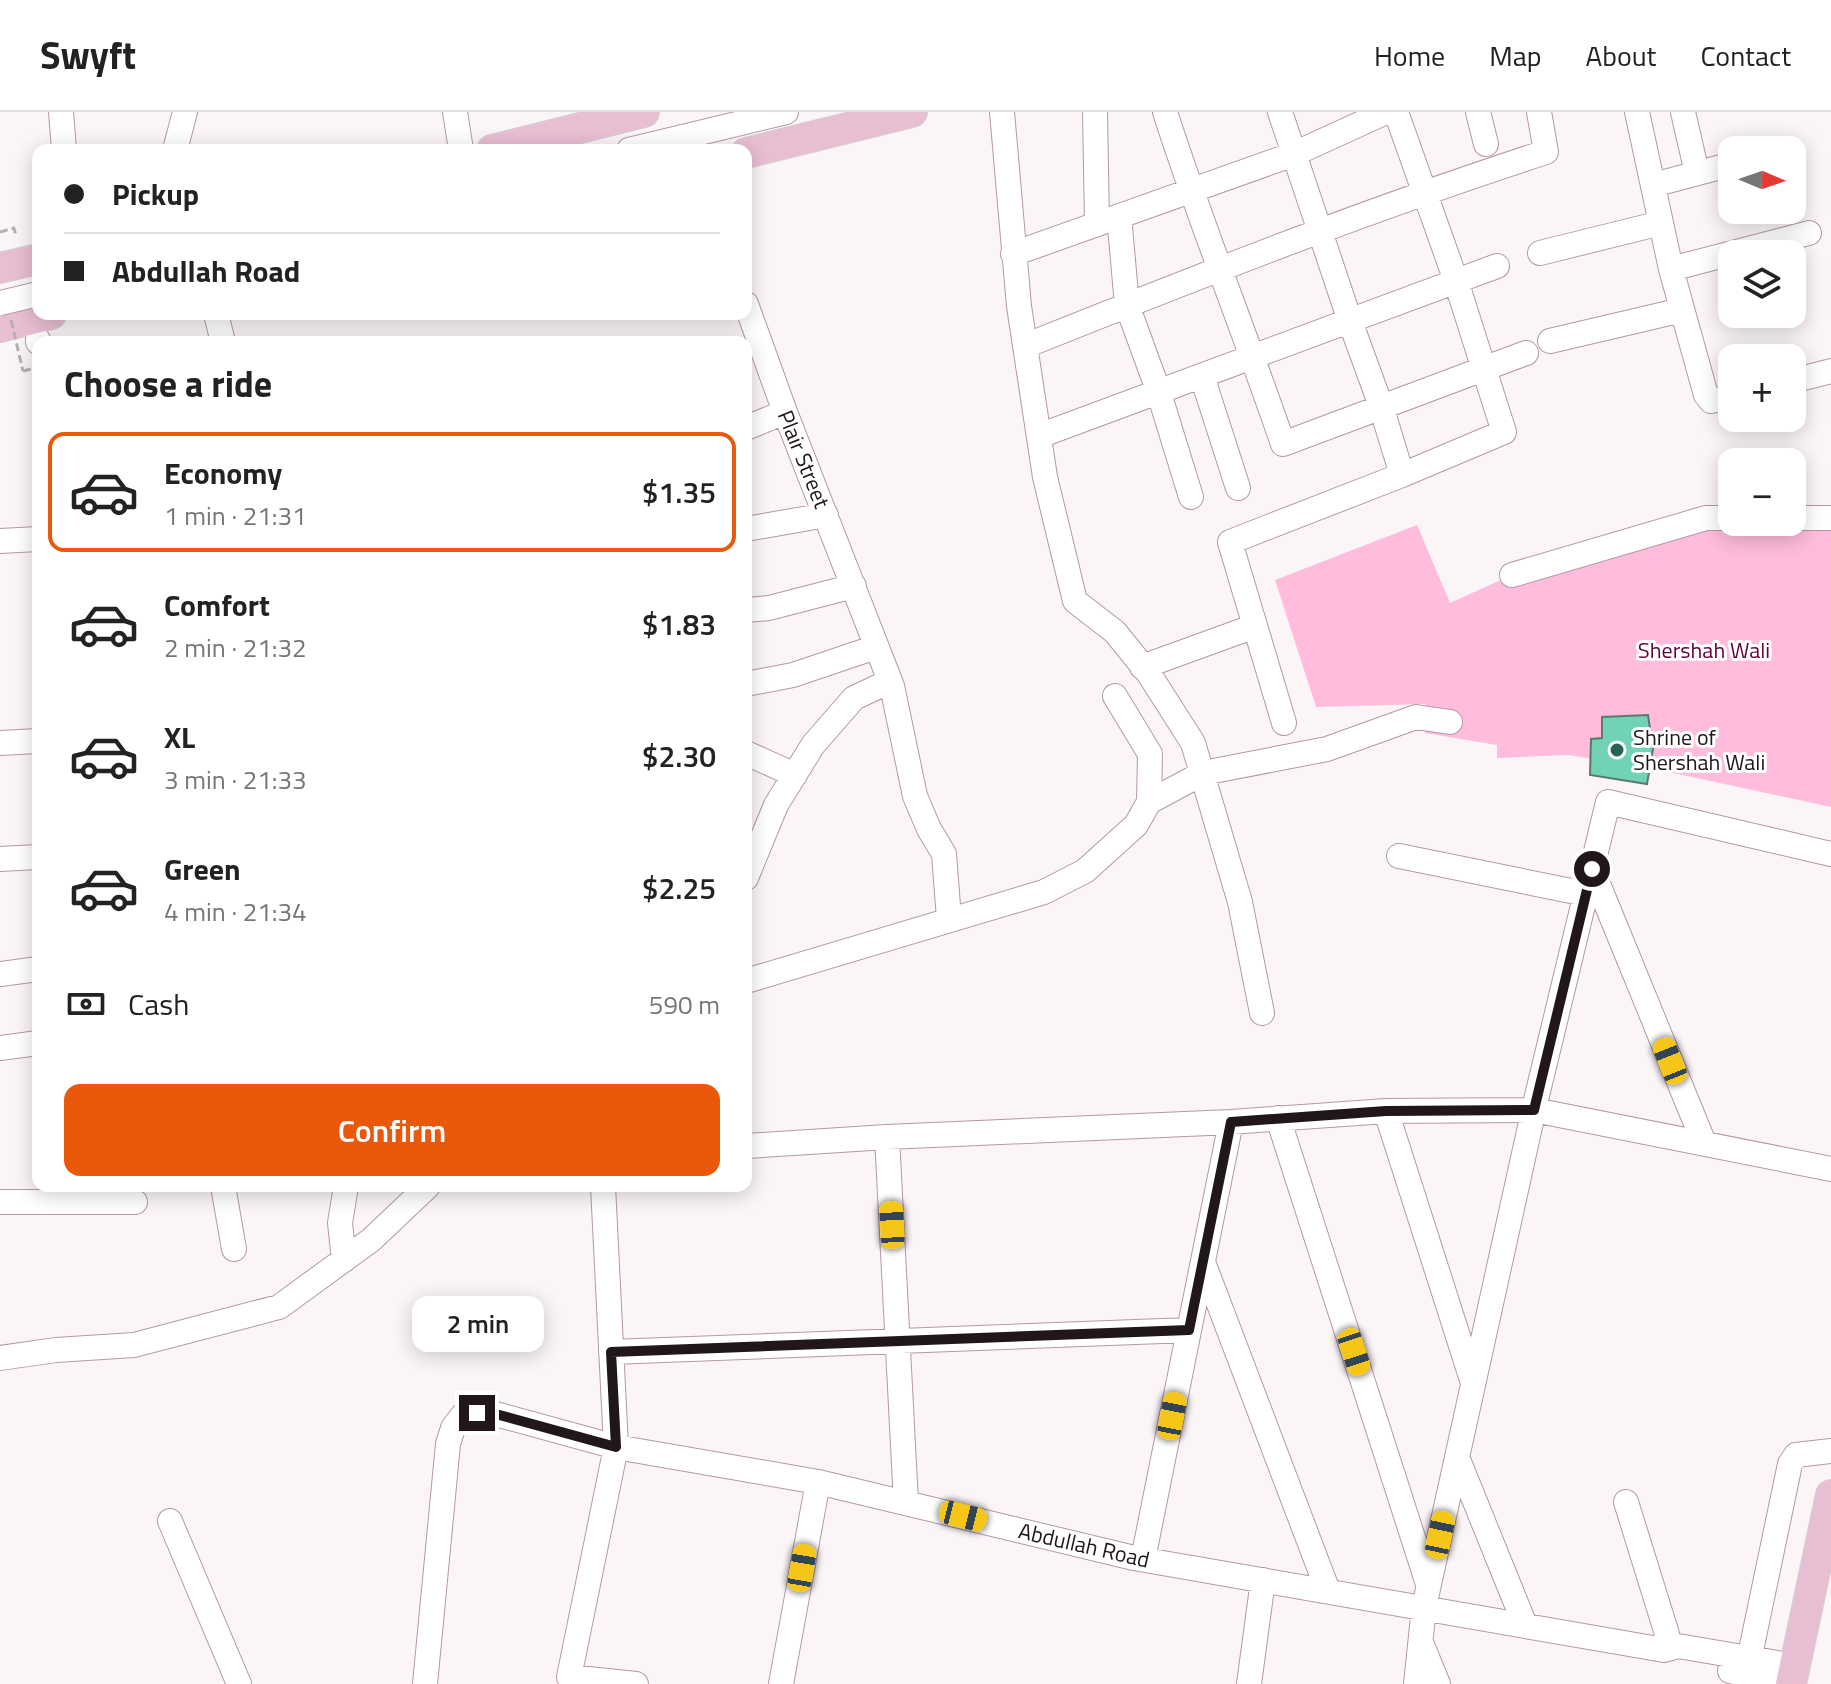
<!DOCTYPE html>
<html lang="en">
<head>
<meta charset="utf-8">
<style>
  :root { --surface:#fff; --page:#f6f6f6; --text:#222; --muted:#767676; --line:#e0e0e0; --accent:#ea580c }
  body { margin:0; font-family:"Titillium Web",sans-serif; background:var(--page); color:var(--text); height:100vh; display:flex; flex-direction:column; font-size:30px; white-space:nowrap }
  * { box-sizing:border-box; margin:0 }
  p { font-size:26px; color:var(--muted) }
  .icon { flex:none; width:44px; height:44px; fill:none; stroke:currentColor; stroke-width:2; stroke-linecap:round; stroke-linejoin:round }
  .map { position:relative; flex:1; overflow:hidden }
  .side { position:absolute; left:32px; top:224px; width:720px; height:856px; display:flex; flex-direction:column; background:var(--surface); border-radius:16px; box-shadow:0 4px 20px #0003 }
  .side>* { flex:none }
  .banner { position:absolute; left:32px; top:32px; width:720px; height:176px; border-radius:16px; box-shadow:0 4px 20px #0003; display:grid; align-content:center; height:176px; padding:0 32px; background:var(--surface) }
  .needle { width:52px; rotate:92deg }
  .tools { position:absolute; left:1718px; top:24px; display:grid; gap:16px }
  .tools a { display:grid; place-items:center; width:88px; height:88px; border-radius:16px; background:var(--surface); box-shadow:0 4px 20px #0003; font-size:40px }
  .end { position:absolute; width:36px; height:36px; margin:-18px; border:10px solid #20161b; background:#fff; box-shadow:0 0 0 4px #fff }
  .from { border-radius:50% }
  .bubble { position:absolute; height:56px; border-radius:16px; background:var(--surface); box-shadow:0 4px 20px #0003; font-size:26px; font-weight:600; line-height:56px; text-align:center }
  .car { position:absolute; width:24px; height:48px; margin:-24px -12px; border-radius:10px; box-shadow:0 0 6px 2px #0007; background:linear-gradient(#f5c518 24%,#345 0 40%,#f5c518 0 76%,#345 0 86%,#f5c518 0) }
  .banner b { display:flex; align-items:center; gap:28px; height:76px; font-size:30px }
  .banner b+b { border-top:2px solid var(--line) }
  .banner i { width:20px; height:20px; background:var(--text) }
  ul { padding:0; list-style:none }
  li { display:flex; align-items:center; gap:24px; height:120px; margin:0 16px 12px; padding:0 16px; border:4px solid transparent; border-radius:16px }
  li div { flex:1 }
  li b { display:block; font-size:30px }
  li em { font-style:normal; font-weight:600 }
  li.selected { border-color:var(--accent) }
  li>.icon { width:72px; height:72px; stroke-width:1.5 }
  h2 { padding:0 32px; font-size:36px; line-height:96px }
  .pay { display:flex; align-items:center; gap:20px; height:88px; padding:0 32px; font-size:30px }
  .pay p { margin-inline-start:auto }
  .cta { display:flex; gap:16px; margin-top:auto; padding:16px 32px }
  .cta a { flex:1; height:92px; border-radius:16px; background:var(--accent); color:#fff; font-size:32px; font-weight:600; line-height:92px; text-align:center }
  header { display:flex; align-items:center; gap:48px; box-sizing:border-box; height:112px; padding:0 40px; background:var(--surface); border-bottom:2px solid var(--line) }
  header strong { font-size:38px }
  nav { display:flex; gap:44px; margin-inline-start:auto; font-size:28px }
  .map>svg:first-child { display:block }
  .green { fill:#ffbcdc }
  .building { fill:#72d2b5; stroke:#5a796f; stroke-width:2 }
  .lines { fill:none; stroke-linecap:round; stroke-linejoin:round }
  .minor-casing { stroke:#b598a5; stroke-width:26 }
  .major-casing { stroke:#d2d0d1; stroke-width:32 }
  .path { stroke:#b7b0b3; stroke-width:3; stroke-dasharray:8 4; stroke-linecap:butt }
  .minor { stroke:#fff; stroke-width:24 }
  .major { stroke:#e8bed3; stroke-width:30 }
  .minor-bridge-casing { stroke:#b598a5; stroke-width:26; stroke-linecap:butt }
  .path-bridge { stroke:#b7b0b3; stroke-width:3; stroke-dasharray:8 4; stroke-linecap:butt }
  .minor-bridge { stroke:#fff; stroke-width:24 }
  .route { stroke:#20161b; stroke-width:10 }
  .poi-dot { fill:#236453; stroke:#fff; stroke-width:3 }
  .labels { text-anchor:middle; dominant-baseline:central; stroke-width:6; stroke-linejoin:round; paint-order:stroke }
  .street-label { font-size:22px; fill:#20161b; stroke:#fff }
  .park-label { font-size:22px; fill:#5f043f; stroke:#fff }
  .poi-label { font-size:22px; fill:#20161b; stroke:#fff; text-anchor:start }
</style>
</head>
<body>
<header>
<strong>Swyft</strong>
<nav><a>Home</a><a>Map</a><a>About</a><a>Contact</a></nav>
</header>
<div class="map">
<svg width="1831" height="1572" viewBox="0 0 1831 1572">
  <rect width="100%" height="100%" fill="#fbf5f8"/>
  <path class="green" d="M1831 406V695L1650 656 1568 643 1497 646V633L1425 621V592L1316 595 1275 468 1417 413 1450 491 1512 463 1732 410H1792Z"/>
  <path class="building" d="M1648 603 1653 637 1647 672 1590 663 1591 627 1602 626V605Z"/>
  <g class="lines">
    <g class="minor-casing">
      <path id="minor" d="M61 0 64 38
        M455 0 461 38
        M1002 0 1019 194 1045 365 1075 489 1115 520 1149 562 1193 631 1240 790 1262 901
        M1095 0 1097 112
        M1165 0C1201 112 1245 221 1283 332L1526 241
        M1280 0 1350 209 1381 294 1402 363
        M1478 0 1486 32
        M1637 0 1671 157 1706 283 1711 289 1732 285
        M1683 0 1697 61
        M175 38 185 0
        M629 38 786 0
        M1653 73 1732 52
        M1119 104 1127 193 1158 278 1191 385
        M1540 141 1661 111
        M1013 142 1294 42 1386 0
        M1671 157 1809 121
        M746 192 785 300 892 574 915 684 929 717 944 742 949 807
        M216 202 223 230
        M38 228V230
        M1550 229 1682 198
        M1025 234C1197 165 1370 97 1546 40L1539 0
        M1202 264 1238 376
        M1792 269 1831 259
        M746 316 785 300
        M1039 324 1497 154
        M1792 406H1831
        M746 417 826 403
        M0 429 38 427
        M1512 463 1706 406H1732
        M746 498 769 496 854 474
        M1142 555 1255 514
        M746 572 793 563 876 535
        M1115 584 1150 642 1149 690
        M1284 611 1230 430 1402 363 1504 320 1456 169 1396 0
        M0 631 38 629
        M746 641 795 663
        M1399 744 1586 782
        M0 747 38 745
        M1592 757 1704 1031
        M746 766 776 693 813 633 854 586 890 569
        M0 862 38 857
        M746 869 1044 780 1085 759 1136 713 1149 690 1203 661 1327 637 1416 605 1450 610
        M0 936 38 931
        M1386 999 1473 1271
        M1278 1006 1428 1472
        M887 1025 906 1391
        M746 1034 887 1025 1231 1010 1386 999 1534 998 1831 1057
        M223 1074 234 1137
        M603 1074 616 1335 569 1565 636 1572
        M0 1090H135
        M344 1148 340 1111 346 1074
        M1203 1150 1328 1479
        M611 1240 1189 1218
        M0 1246 56 1238 134 1233 279 1195 371 1128 428 1074
        M1457 1345 1525 1513
        M1626 1390 1667 1522 1664 1538
        M170 1409 239 1572
        M1143 1447 1231 1010
        M1422 1533 1438 1572
        M1730 1559 1789 1572
        M425 1572 448 1332 453 1316 462 1304 492 1301 616 1335 818 1370 1134 1446 1664 1538 1678 1534 1795 1554
        M781 1572 818 1370
        M1249 1572 1263 1468
        M1416 1572 1424 1495 1535 992 1608 690 1831 742
        M1744 1572 1790 1352 1796 1343 1831 1339"/>
    </g>
    <g class="major-casing">
      <path id="major" d="M492 38 644 0
        M746 41 912 0
        M0 156 38 147
        M0 215 51 202
        M1791 1572 1831 1383"/>
    </g>
    <path class="path" d="M0 120 14 116 16 124
      M23 259 38 255"/>
    <use href="#minor" class="minor"/>
    <use href="#major" class="major"/>
    <g class="minor-bridge-casing">
      <path id="minor-bridge" d="M0 191 38 182"/>
    </g>
    <path class="path-bridge" d="M11 208 23 259"/>
    <use href="#minor-bridge" class="minor-bridge"/>
  </g>
  <g class="lines">
    <path class="route" d="M477 1301H492L616 1335 611 1240 1189 1218 1231 1010 1386 999 1534 998 1592 757"/>
  </g>
  <circle class="poi-dot" cx="1617" cy="638" r="8"/>
  <g class="labels">
    <g class="street-label">
      <text transform="translate(804 347) rotate(68)">Plair Street</text>
      <text transform="translate(1084 1433) rotate(13)">Abdullah Road</text>
    </g>
    <g class="park-label">
      <text x="1704" y="538">Shershah Wali</text>
    </g>
    <g class="poi-label">
      <text x="1633" y="625">Shrine of<tspan x="1633" dy="25">Shershah Wali</tspan></text>
    </g>
  </g>
</svg>
<div class="tools">
<a><svg class="needle" viewBox="-14 -14 28 28"><path d="M0-13l5 13h-10z" fill="#e53935"/><path d="M0 13l5-13h-10z" fill="#767676"/></svg></a>
<a><svg class="icon" aria-label="layers" viewBox="0 0 24 24"><path d="M12 4l9 5-9 5-9-5zM3 14l9 5 9-5"/></svg></a>
<a>+</a>
<a>−</a>
</div>
<i class="end from" style="left:1592px;top:757px"></i>
<i class="end" style="left:477px;top:1301px"></i>
<div class="bubble" style="left:412px;top:1184px;width:132px">2 min</div>
<i class="car" style="left:1670px;top:949px;rotate:338deg"></i>
<i class="car" style="left:892px;top:1113px;rotate:357deg"></i>
<i class="car" style="left:1354px;top:1240px;rotate:162deg"></i>
<i class="car" style="left:1172px;top:1304px;rotate:11deg"></i>
<i class="car" style="left:963px;top:1404px;rotate:104deg"></i>
<i class="car" style="left:1440px;top:1423px;rotate:12deg"></i>
<i class="car" style="left:802px;top:1456px;rotate:10deg"></i>
<div class="banner">
<b><i class="from"></i>Pickup</b>
<b><i></i>Abdullah Road</b>
</div>
<section class="side">
<h2>Choose a ride</h2>
<ul>
<li class="selected"><svg class="icon" aria-label="car" viewBox="0 0 24 24"><path d="M5 17H2v-5l4-1 3-4h7l3 4 3 1v5h-3M9 17h6M6 11h13"/><circle cx="7" cy="17" r="2"/><circle cx="17" cy="17" r="2"/></svg><div><b>Economy</b><p>1 min · 21:31</p></div><em>$1.35</em></li>
<li><svg class="icon" aria-label="car" viewBox="0 0 24 24"><path d="M5 17H2v-5l4-1 3-4h7l3 4 3 1v5h-3M9 17h6M6 11h13"/><circle cx="7" cy="17" r="2"/><circle cx="17" cy="17" r="2"/></svg><div><b>Comfort</b><p>2 min · 21:32</p></div><em>$1.83</em></li>
<li><svg class="icon" aria-label="car" viewBox="0 0 24 24"><path d="M5 17H2v-5l4-1 3-4h7l3 4 3 1v5h-3M9 17h6M6 11h13"/><circle cx="7" cy="17" r="2"/><circle cx="17" cy="17" r="2"/></svg><div><b>XL</b><p>3 min · 21:33</p></div><em>$2.30</em></li>
<li><svg class="icon" aria-label="car" viewBox="0 0 24 24"><path d="M5 17H2v-5l4-1 3-4h7l3 4 3 1v5h-3M9 17h6M6 11h13"/><circle cx="7" cy="17" r="2"/><circle cx="17" cy="17" r="2"/></svg><div><b>Green</b><p>4 min · 21:34</p></div><em>$2.25</em></li>
</ul>
<div class="pay"><svg class="icon" aria-label="cash" viewBox="0 0 24 24"><path d="M3 7h18v10H3z"/><circle cx="12" cy="12" r="2"/></svg>Cash<p>590 m</p></div>
<div class="cta"><a>Confirm</a></div>
</section>
</div>
</body>
</html>
